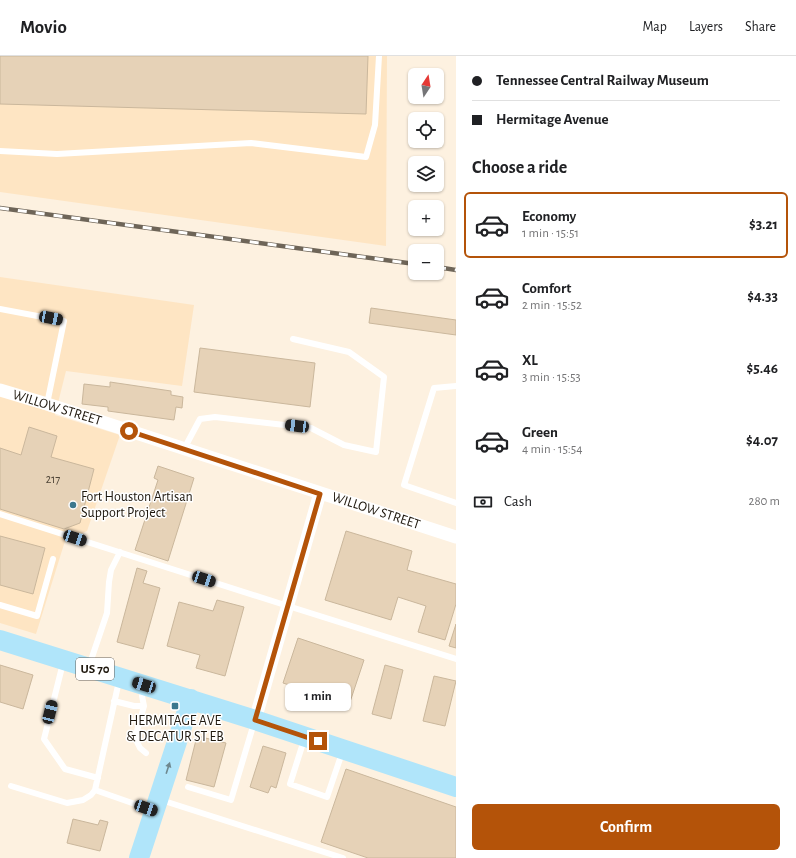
<!DOCTYPE html>
<html lang="en">
<head>
<meta charset="utf-8">
<style>
  :root { --surface:#fff; --page:#f6f6f6; --text:#202124; --muted:#757577; --line:#e0e0e0; --accent:#b45309 }
  body { margin:0; font-family:"Alegreya Sans",sans-serif; background:var(--page); color:var(--text); height:100vh; display:flex; flex-direction:column; font-size:15px; white-space:nowrap }
  * { box-sizing:border-box; margin:0 }
  p { font-size:13px; color:var(--muted) }
  .icon { flex:none; width:22px; height:22px; fill:none; stroke:currentColor; stroke-width:2; stroke-linecap:round; stroke-linejoin:round }
  .map { position:relative; flex:1; overflow:hidden }
  .sheet { display:flex; flex-direction:column; background:var(--surface); width:340px }
  .sheet>* { flex:none }
  .hud { display:grid; align-content:center; height:88px; padding:0 16px; background:var(--surface) }
  .needle { width:26px; rotate:12deg }
  .tools { position:absolute; left:408px; top:12px; display:grid; gap:8px }
  .tools a { display:grid; place-items:center; width:36px; height:36px; border-radius:6px; background:var(--surface); box-shadow:0 1px 3px #0004; font-size:20px }
  .end { position:absolute; width:18px; height:18px; margin:-9px; border:5px solid #b45309; background:#fff; box-shadow:0 0 0 2px #fff }
  .from { border-radius:50% }
  .bubble { position:absolute; height:28px; border-radius:6px; background:var(--surface); box-shadow:0 1px 3px #0004; font-size:13px; font-weight:700; line-height:28px; text-align:center }
  .car { position:absolute; width:12px; height:24px; margin:-12px -6px; border-radius:5px; box-shadow:0 0 3px 1px #0007; background:linear-gradient(#222 24%,#8ab4d8 0 40%,#222 0 76%,#8ab4d8 0 86%,#222 0) }
  .hud b { display:flex; align-items:center; gap:14px; height:38px; font-size:15px }
  .hud b+b { border-top:1px solid var(--line) }
  .hud i { width:10px; height:10px; background:var(--text) }
  ul { padding:0; list-style:none }
  li { display:flex; align-items:center; gap:12px; height:66px; margin:0 8px 6px; padding:0 8px; border:2px solid transparent; border-radius:6px }
  li div { flex:1 }
  li b { display:block; font-size:15px }
  li em { font-style:normal; font-weight:700 }
  li.on { border-color:var(--accent) }
  li>.icon { width:36px; height:36px; stroke-width:1.5 }
  h2 { padding:0 16px; font-size:18px; line-height:48px }
  .pay { display:flex; align-items:center; gap:10px; height:44px; padding:0 16px; font-size:15px }
  .pay p { margin-inline-start:auto }
  .cta { display:flex; gap:8px; margin-top:auto; padding:8px 16px }
  .cta a { flex:1; height:46px; border-radius:6px; background:var(--accent); color:#fff; font-size:16px; font-weight:700; line-height:46px; text-align:center }
  header { display:flex; align-items:center; gap:24px; box-sizing:border-box; height:56px; padding:0 20px; background:var(--surface); border-bottom:1px solid var(--line) }
  header strong { font-size:19px }
  nav { display:flex; gap:22px; margin-inline-start:auto; font-size:14px }
  main { display:flex; flex:1; min-height:0 }
  .map>svg:first-child { display:block }
  .built { fill:#fee5c3 }
  .building { fill:#e6d2b7; stroke:#cab79c }
  .lines { fill:none; stroke-linecap:round; stroke-linejoin:round }
  .service { stroke:#fff; stroke-width:6 }
  .minor { stroke:#fff; stroke-width:13 }
  .primary { stroke:#b0e5fa; stroke-width:20 }
  .rail-casing { stroke:#6e6558; stroke-width:4.5 }
  .rail { stroke:#fff; stroke-width:3; stroke-dasharray:9; stroke-linecap:butt }
  .oneway { fill:#6e888f }
  .route { stroke:#b45309; stroke-width:5 }
  .poi-dot { fill:#3b778e; stroke:#fff; stroke-width:1.5 }
  .labels { text-anchor:middle; dominant-baseline:central; stroke-width:3; stroke-linejoin:round; paint-order:stroke }
  .number-label { font-size:12px; fill:#504638 }
  .shield { fill:#fff; stroke:#625d56; stroke-width:1 }
  .shield-label { font-size:13px; font-weight:bold; fill:#1e170d }
  .street-label { font-size:14px; fill:#1e170d; stroke:#fff }
  .poi-label { font-size:14px; fill:#1e170d; stroke:#fff; text-anchor:start }
</style>
</head>
<body>
<header>
<strong>Movio</strong>
<nav><a>Map</a><a>Layers</a><a>Share</a></nav>
</header>
<main>
<div class="map">
<svg width="456" height="802" viewBox="0 0 456 802">
  <rect width="100%" height="100%" fill="#fdf1e0"/>
  <path class="built" d="M0 0H387L386 190 0 136Z
    M0 221 194 249 182 330 66 315 55 359 120 379 87 475 65 485 36 578 0 567Z"/>
  <path class="building" d="M0 0H368L366 58 0 48Z
    M371 252 456 264V279L369 267Z
    M200 292 315 307 310 351 194 336Z
    M110 326 171 335V339L183 341 182 352 176 351 174 364 108 355V351L82 348 84 328 110 331Z
    M29 371 57 380 51 401 94 413 80 467 64 473 0 453V392L21 399Z
    M158 410 194 422 168 505 135 494 158 424 154 422Z
    M346 475 412 495 407 514 456 528V548L445 584 418 576 426 550 398 541 391 564 325 544Z
    M0 480 45 492 33 538 0 529Z
    M137 512 147 515 143 527 160 532 143 593 117 586Z
    M217 544 244 551 225 620 196 612 200 599 167 590 179 546 213 555Z
    M456 568V592L449 590Z
    M298 582 364 604 349 649 283 627Z
    M0 609 33 619 23 653 0 646Z
    M385 609 403 614 391 663 372 658Z
    M434 620 456 625 445 670 423 665Z
    M197 680 226 687 214 731 186 724Z
    M263 690 286 697 276 732 271 730 268 737 250 731Z
    M346 713 456 751V802H368L321 786Z
    M73 763 98 769 100 764 108 766 100 795 67 787Z"/>
  <g class="lines">
    <path class="service" d="M0 95 57 98 251 87 366 101 375 69 379 0
      M0 253 64 265 47 348
      M456 330 434 332 404 429 456 447
      M184 393 200 363 215 361 311 372 344 389 376 396 384 321 349 296 293 283
      M0 458 288 550 456 603
      M0 549 37 560 53 503
      M63 607 44 683 65 713 98 722
      M89 610 107 557 109 526 111 514 120 496
      M144 632 142 640 144 650 135 682 140 692 146 697
      M114 645 134 650H144
      M304 684 290 728 327 741 342 697
      M11 730 67 747 83 744 91 739 95 734 119 625
      M188 731 231 744 254 667
      M95 734 152 754
      M161 744 343 802"/>
    <path class="minor" d="M0 334 47 348 456 481
      M255 664 320 437"/>
    <path class="primary" d="M0 584 255 664 456 731
      M139 802 191 643"/>
    <g class="rail-casing">
      <path id="rail" d="M0 152 415 208
        M437 211 456 214"/>
    </g>
    <use href="#rail" class="rail"/>
  </g>
  <defs><path id="oneway-solid" d="M-6-.8H1V-3.2L6.5 0L1 3.2V.8H-6Z"/></defs>
  <use class="oneway" href="#oneway-solid" transform="translate(168 712) rotate(-72)"/>
  <g class="lines">
    <path class="route" d="M129 375 320 438 255 664 318 685"/>
  </g>
  <g class="poi-dot">
    <circle cx="73" cy="449" r="4"/>
    <rect x="171" y="646" width="8" height="8" rx="2"/>
  </g>
  <g class="labels">
    <g class="number-label">
      <text x="53" y="423">217</text>
    </g>
    <rect class="shield" x="76" y="602" width="38" height="22" rx="3"/>
    <g class="shield-label">
      <text x="95" y="613">US 70</text>
    </g>
    <g class="street-label">
      <text transform="translate(57 352) rotate(17)">WILLOW STREET</text>
      <text transform="translate(376 455) rotate(18)">WILLOW STREET</text>
    </g>
    <g class="poi-label">
      <text x="81" y="441">Fort Houston Artisan<tspan x="81" dy="16">Support Project</tspan></text>
      <text x="175" y="665" text-anchor="middle">HERMITAGE AVE<tspan x="175" dy="16">&amp; DECATUR ST EB</tspan></text>
    </g>
  </g>
</svg>
<div class="tools">
<a><svg class="needle" viewBox="-14 -14 28 28"><path d="M0-13l5 13h-10z" fill="#e53935"/><path d="M0 13l5-13h-10z" fill="#757577"/></svg></a>
<a><svg class="icon" aria-label="locate" viewBox="0 0 24 24"><circle cx="12" cy="12" r="6"/><path d="M12 2v4M12 18v4M2 12h4M18 12h4"/></svg></a>
<a><svg class="icon" aria-label="layers" viewBox="0 0 24 24"><path d="M12 4l9 5-9 5-9-5zM3 14l9 5 9-5"/></svg></a>
<a>+</a>
<a>−</a>
</div>
<i class="end from" style="left:129px;top:375px"></i>
<i class="end" style="left:318px;top:685px"></i>
<div class="bubble" style="left:285px;top:627px;width:66px">1 min</div>
<i class="car" style="left:51px;top:262px;rotate:101deg"></i>
<i class="car" style="left:297px;top:370px;rotate:277deg"></i>
<i class="car" style="left:75px;top:482px;rotate:108deg"></i>
<i class="car" style="left:204px;top:523px;rotate:108deg"></i>
<i class="car" style="left:144px;top:629px;rotate:287deg"></i>
<i class="car" style="left:50px;top:656px;rotate:14deg"></i>
<i class="car" style="left:146px;top:752px;rotate:109deg"></i>
</div>
<section class="sheet">
<div class="hud">
<b><i class="from"></i>Tennessee Central Railway Museum</b>
<b><i></i>Hermitage Avenue</b>
</div>
<h2>Choose a ride</h2>
<ul>
<li class="on"><svg class="icon" aria-label="car" viewBox="0 0 24 24"><path d="M5 17H2v-5l4-1 3-4h7l3 4 3 1v5h-3M9 17h6M6 11h13"/><circle cx="7" cy="17" r="2"/><circle cx="17" cy="17" r="2"/></svg><div><b>Economy</b><p>1 min · 15:51</p></div><em>$3.21</em></li>
<li><svg class="icon" aria-label="car" viewBox="0 0 24 24"><path d="M5 17H2v-5l4-1 3-4h7l3 4 3 1v5h-3M9 17h6M6 11h13"/><circle cx="7" cy="17" r="2"/><circle cx="17" cy="17" r="2"/></svg><div><b>Comfort</b><p>2 min · 15:52</p></div><em>$4.33</em></li>
<li><svg class="icon" aria-label="car" viewBox="0 0 24 24"><path d="M5 17H2v-5l4-1 3-4h7l3 4 3 1v5h-3M9 17h6M6 11h13"/><circle cx="7" cy="17" r="2"/><circle cx="17" cy="17" r="2"/></svg><div><b>XL</b><p>3 min · 15:53</p></div><em>$5.46</em></li>
<li><svg class="icon" aria-label="car" viewBox="0 0 24 24"><path d="M5 17H2v-5l4-1 3-4h7l3 4 3 1v5h-3M9 17h6M6 11h13"/><circle cx="7" cy="17" r="2"/><circle cx="17" cy="17" r="2"/></svg><div><b>Green</b><p>4 min · 15:54</p></div><em>$4.07</em></li>
</ul>
<div class="pay"><svg class="icon" aria-label="cash" viewBox="0 0 24 24"><path d="M3 7h18v10H3z"/><circle cx="12" cy="12" r="2"/></svg>Cash<p>280 m</p></div>
<div class="cta"><a>Confirm</a></div>
</section>
</main>
</body>
</html>
